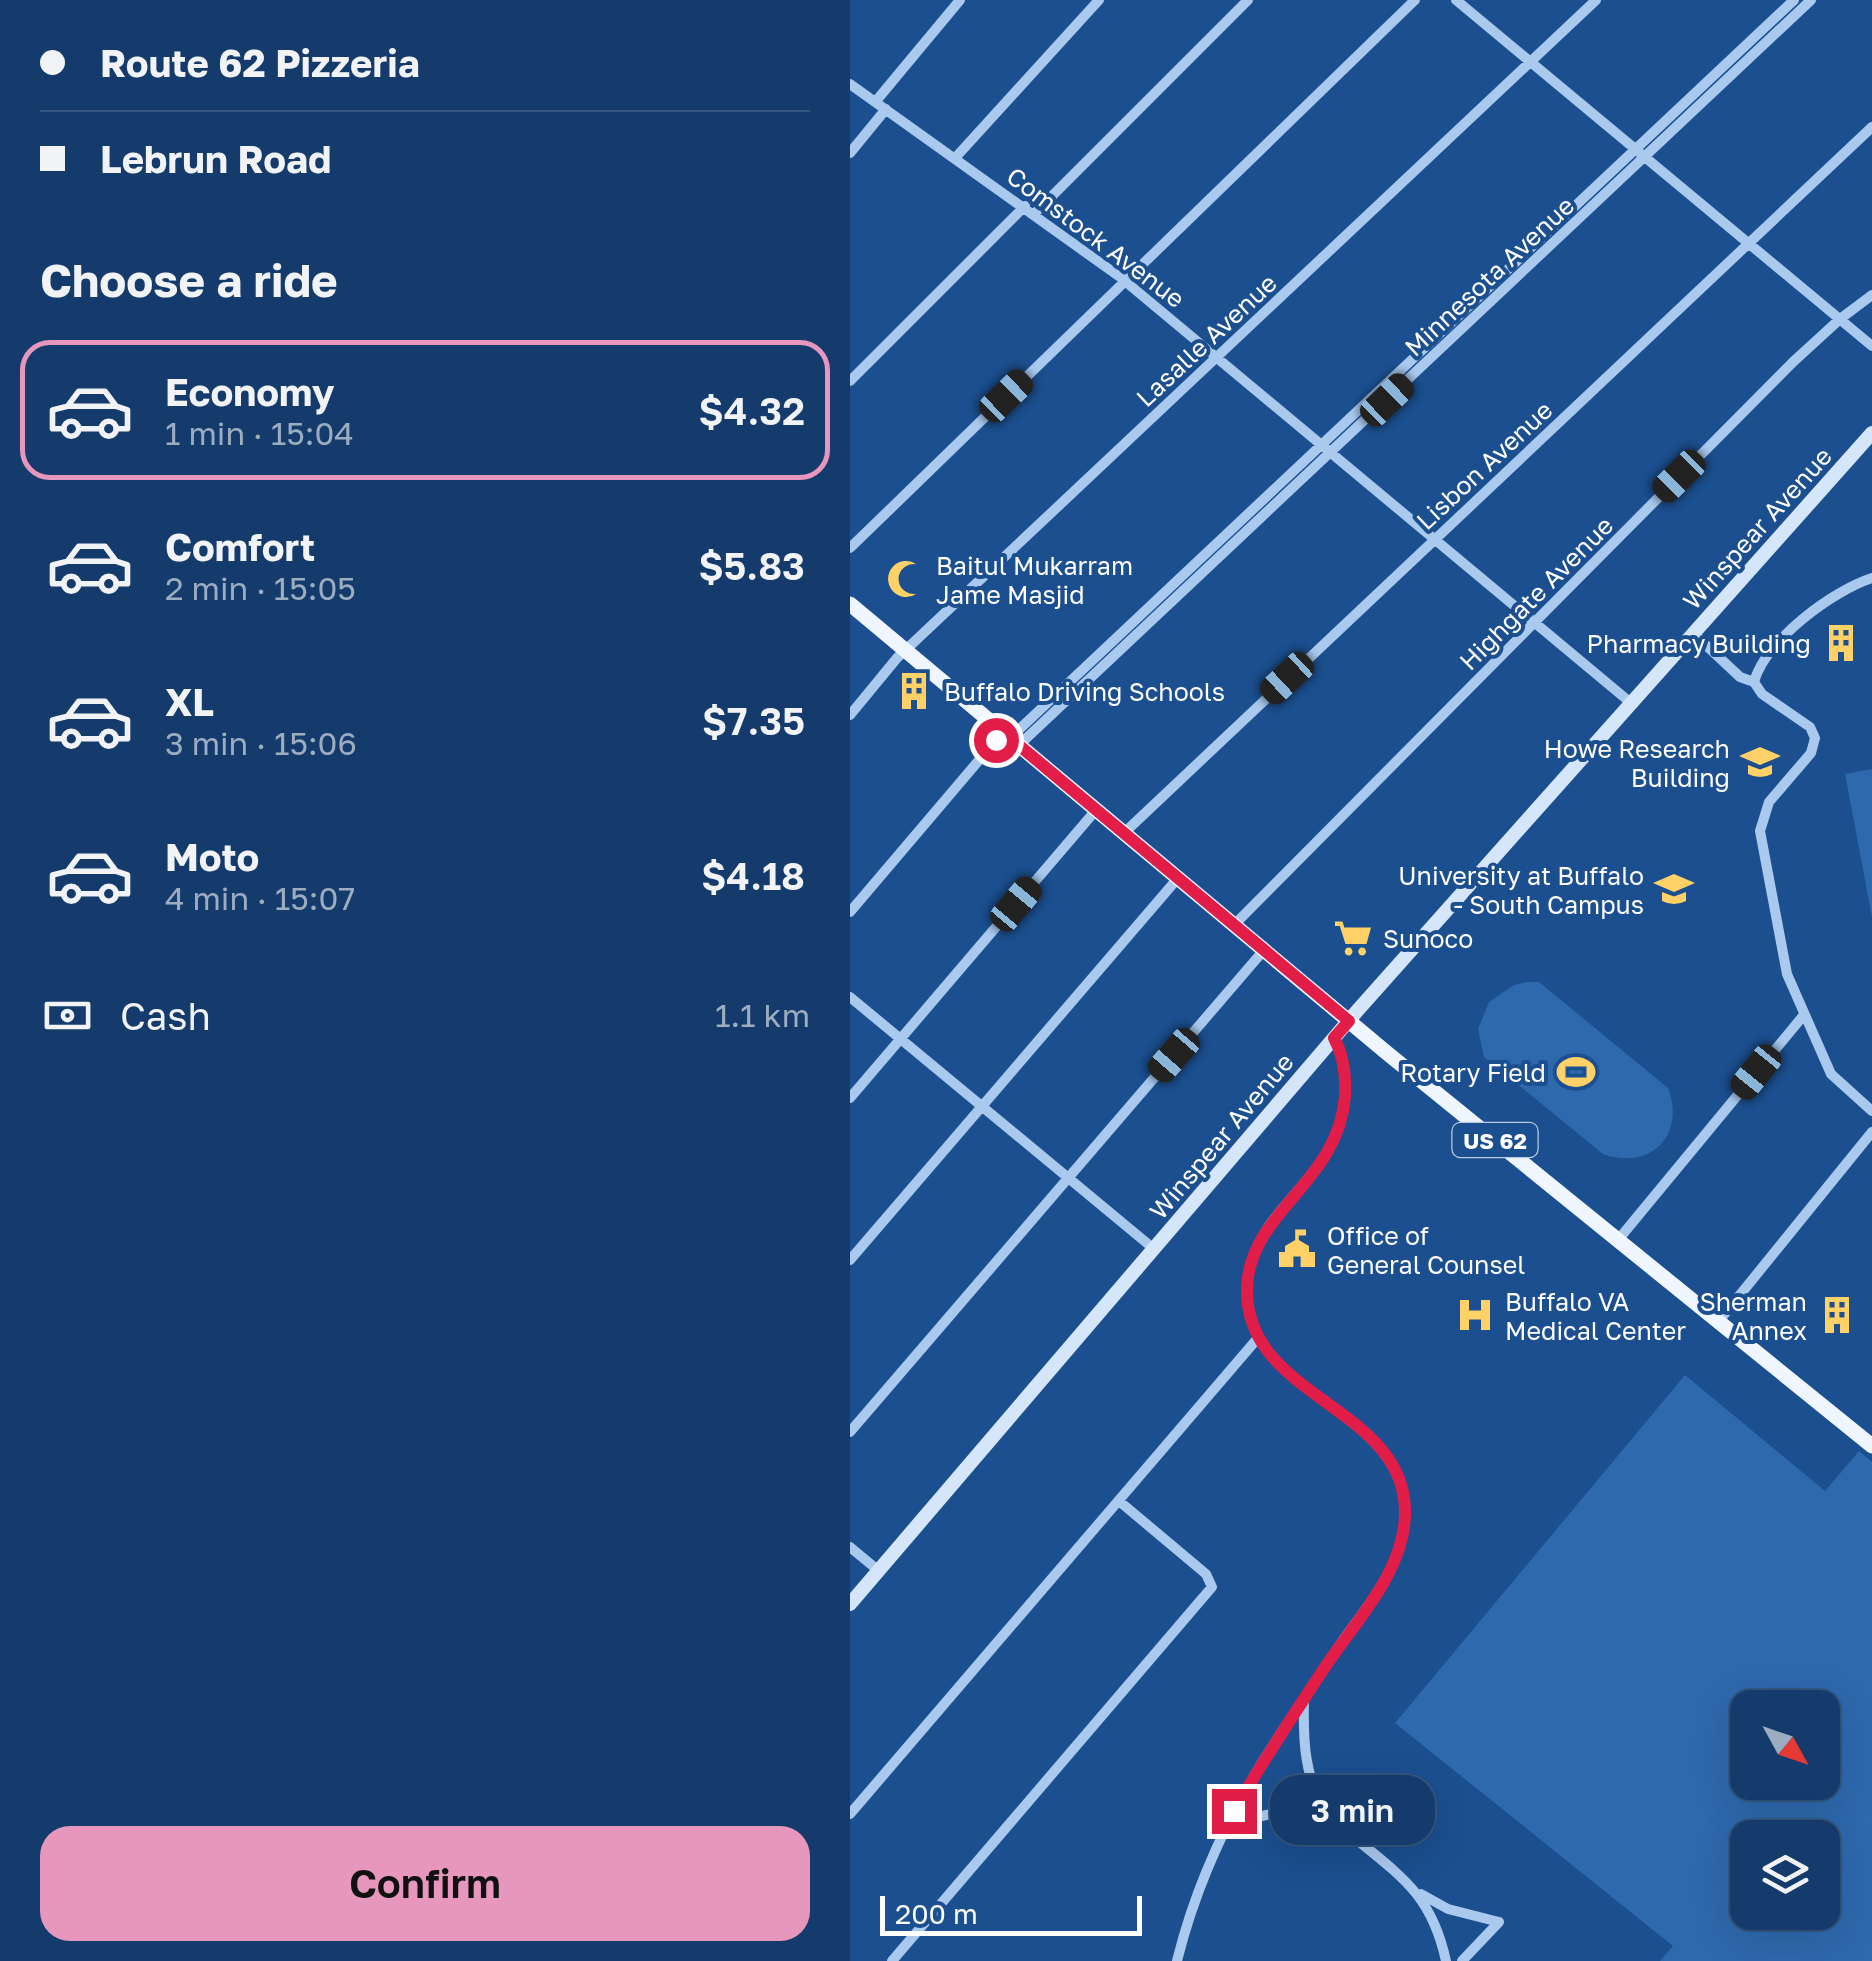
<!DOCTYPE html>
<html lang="en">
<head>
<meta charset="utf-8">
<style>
  :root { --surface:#143b6b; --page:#214673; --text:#f1f3f6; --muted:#9dadc1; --line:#33557e; --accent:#e797bd }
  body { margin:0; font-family:"Golos Text",sans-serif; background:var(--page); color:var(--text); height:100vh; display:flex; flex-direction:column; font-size:38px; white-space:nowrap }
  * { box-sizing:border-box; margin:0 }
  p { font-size:32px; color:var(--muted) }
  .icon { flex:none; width:55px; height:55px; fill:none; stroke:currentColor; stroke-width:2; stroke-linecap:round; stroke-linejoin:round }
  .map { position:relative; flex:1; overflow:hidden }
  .sheet { display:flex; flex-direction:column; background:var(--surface); width:850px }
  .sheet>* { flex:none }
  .guide { display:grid; align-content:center; height:220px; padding:0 40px; background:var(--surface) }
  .needle { width:65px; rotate:130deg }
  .tools { position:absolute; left:880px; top:1690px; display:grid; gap:20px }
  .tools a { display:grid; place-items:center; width:110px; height:110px; border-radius:20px; background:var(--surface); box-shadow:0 10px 40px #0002,0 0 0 2px var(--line); font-size:50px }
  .scale { position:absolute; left:30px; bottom:25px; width:262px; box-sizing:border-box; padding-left:10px; border:5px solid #fff; border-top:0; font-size:28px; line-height:35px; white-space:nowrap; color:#fff; -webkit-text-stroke:8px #1b4f8f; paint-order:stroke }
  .end { position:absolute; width:45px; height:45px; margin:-22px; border:12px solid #e11d48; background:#fff; box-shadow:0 0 0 5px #fff }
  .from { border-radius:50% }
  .bubble { position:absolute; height:70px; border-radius:30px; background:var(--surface); box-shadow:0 10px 40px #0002,0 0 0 2px var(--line); font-size:32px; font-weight:600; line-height:70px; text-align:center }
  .car { position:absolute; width:30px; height:60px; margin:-30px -15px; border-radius:12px; box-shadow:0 0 8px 2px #0007; background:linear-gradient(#222 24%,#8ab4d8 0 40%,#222 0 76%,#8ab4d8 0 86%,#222 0) }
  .guide b { display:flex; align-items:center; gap:35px; height:95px; font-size:38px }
  .guide b+b { border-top:2px solid var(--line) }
  .guide i { width:25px; height:25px; background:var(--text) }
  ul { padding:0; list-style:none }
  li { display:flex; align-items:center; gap:30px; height:140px; margin:0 20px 15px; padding:0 20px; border:5px solid transparent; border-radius:30px }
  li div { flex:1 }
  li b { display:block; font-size:38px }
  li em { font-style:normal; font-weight:600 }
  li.selected { border-color:var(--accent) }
  li>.icon { width:90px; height:90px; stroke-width:1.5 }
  h2 { padding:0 40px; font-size:45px; line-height:120px }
  .pay { display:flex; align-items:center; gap:25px; height:110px; padding:0 40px; font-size:38px }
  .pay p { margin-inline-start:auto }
  .primary-button { display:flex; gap:20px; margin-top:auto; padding:20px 40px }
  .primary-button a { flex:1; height:115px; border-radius:30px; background:var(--accent); color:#111; font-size:40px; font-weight:600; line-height:115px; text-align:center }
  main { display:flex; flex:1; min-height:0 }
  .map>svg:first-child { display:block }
  .grass { fill:#2e69ad; fill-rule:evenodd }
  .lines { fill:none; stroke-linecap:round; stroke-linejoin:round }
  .street { stroke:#a9c9ee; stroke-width:10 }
  .secondary { stroke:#d6e6fa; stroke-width:14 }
  .primary { stroke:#f0f6ff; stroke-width:15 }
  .route { stroke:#e11d48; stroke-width:12 }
  .labels { text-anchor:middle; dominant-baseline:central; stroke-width:8; stroke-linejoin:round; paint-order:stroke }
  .shield { fill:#1b4f8f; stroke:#bbcadd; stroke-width:2.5 }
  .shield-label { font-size:22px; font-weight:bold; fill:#fff }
  .street-label { font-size:25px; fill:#fff; stroke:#1b4f8f }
  .poi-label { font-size:25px; fill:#fff; stroke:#1b4f8f; text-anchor:start }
</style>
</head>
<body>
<main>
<section class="sheet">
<div class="guide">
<b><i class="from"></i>Route 62 Pizzeria</b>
<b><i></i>Lebrun Road</b>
</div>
<h2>Choose a ride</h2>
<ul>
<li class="selected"><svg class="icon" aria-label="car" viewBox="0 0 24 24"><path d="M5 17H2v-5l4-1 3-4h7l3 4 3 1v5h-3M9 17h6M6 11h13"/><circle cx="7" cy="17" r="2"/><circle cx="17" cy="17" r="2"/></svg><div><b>Economy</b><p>1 min · 15:04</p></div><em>$4.32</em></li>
<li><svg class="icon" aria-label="car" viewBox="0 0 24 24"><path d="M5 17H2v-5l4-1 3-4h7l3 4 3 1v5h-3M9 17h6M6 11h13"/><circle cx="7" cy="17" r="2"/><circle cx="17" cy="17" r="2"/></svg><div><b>Comfort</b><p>2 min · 15:05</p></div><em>$5.83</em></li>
<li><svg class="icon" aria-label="car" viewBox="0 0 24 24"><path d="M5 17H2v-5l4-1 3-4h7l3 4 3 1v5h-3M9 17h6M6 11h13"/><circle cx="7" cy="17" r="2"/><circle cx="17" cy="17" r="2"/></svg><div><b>XL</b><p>3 min · 15:06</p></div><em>$7.35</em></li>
<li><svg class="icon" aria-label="car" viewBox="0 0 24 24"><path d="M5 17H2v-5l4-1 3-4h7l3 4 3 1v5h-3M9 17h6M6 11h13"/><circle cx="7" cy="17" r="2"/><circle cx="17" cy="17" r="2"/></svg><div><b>Moto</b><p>4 min · 15:07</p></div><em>$4.18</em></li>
</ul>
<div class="pay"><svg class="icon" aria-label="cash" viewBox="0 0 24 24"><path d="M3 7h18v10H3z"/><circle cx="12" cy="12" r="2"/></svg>Cash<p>1.1 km</p></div>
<div class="primary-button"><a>Confirm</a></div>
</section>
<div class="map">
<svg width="1022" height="1961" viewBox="0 0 1022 1961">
  <rect width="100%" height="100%" fill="#1b4f8f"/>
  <path class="grass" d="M1022 769V917L995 774Z
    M677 982H689L818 1088C836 1136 800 1171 753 1154L634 1057 628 1029 639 1002 664 985Z
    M835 1375 975 1491 1009 1451 1022 1462V1961H810L823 1946 545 1723ZM898 1708H972V1782H898ZM898 1838H972V1912H898Z"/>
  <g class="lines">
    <path class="street" d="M606 0 1022 346
      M0 84 270 277 781 703
      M26 101 110 0
      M0 153 36 109
      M106 157 249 0
      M185 213 398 0
      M0 381 175 206
      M0 548 565 0
      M843 633 890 677 904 682
      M904 682 912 694 960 727 965 738 961 753 919 802 910 831 937 974 981 1074 1022 1111
      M904 682C916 640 982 591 1022 578
      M0 715 47 658 746 0
      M160 738 944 0
      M169 745 961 0
      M274 833 1022 127
      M0 912 153 732
      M384 925 943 362 990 319 1022 295
      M0 997 304 1249
      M0 1098 246 810
      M768 1240 953 1016
      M0 1260 328 878
      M868 1322 1022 1132
      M0 1432 414 950
      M0 1547 29 1571
      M454 1700C453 1740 454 1778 477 1813 486 1825 500 1834 512 1844 558 1881 583 1901 596 1961
      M0 1814 407 1339
      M372 1835C407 1811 444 1805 483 1821
      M571 1894 598 1909 649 1922
      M42 1961 362 1587 356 1574 269 1501
      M327 1961C344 1892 373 1827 410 1766 435 1725 463 1686 489 1646 515 1608 552 1568 555 1520 562 1402 376 1397 399 1272 412 1202 489 1178 495 1096 496 1075 494 1056 484 1037
      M612 1961 649 1922"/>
    <path class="secondary" d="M0 1604 507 1011 1022 433"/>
    <path class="primary" d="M0 604 537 1053 1022 1446"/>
  </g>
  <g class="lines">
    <path class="route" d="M146 740 153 732 499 1021 484 1038C494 1056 496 1075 495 1096 489 1182 400 1211 397 1287 393 1398 554 1405 555 1511 556 1571 504 1623 473 1670 443 1716 412 1762 384 1811"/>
  </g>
  <defs>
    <g id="mosque-bare" transform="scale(3)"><path d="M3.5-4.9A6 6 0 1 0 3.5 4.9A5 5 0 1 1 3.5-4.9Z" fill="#ffd166" stroke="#1b4f8f" stroke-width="2.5" paint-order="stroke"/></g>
    <g id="building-bare" transform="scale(3)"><path d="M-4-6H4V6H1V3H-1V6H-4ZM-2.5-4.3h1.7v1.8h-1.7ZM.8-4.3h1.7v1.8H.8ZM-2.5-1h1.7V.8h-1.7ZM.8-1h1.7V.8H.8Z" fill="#ffd166" stroke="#1b4f8f" stroke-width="2.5" paint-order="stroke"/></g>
    <g id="university-bare" transform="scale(3)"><path d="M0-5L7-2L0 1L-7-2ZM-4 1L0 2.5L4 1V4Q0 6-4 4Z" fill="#ffd166" stroke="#1b4f8f" stroke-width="2.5" paint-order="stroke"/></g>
    <g id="supermarket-bare" transform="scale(3)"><path d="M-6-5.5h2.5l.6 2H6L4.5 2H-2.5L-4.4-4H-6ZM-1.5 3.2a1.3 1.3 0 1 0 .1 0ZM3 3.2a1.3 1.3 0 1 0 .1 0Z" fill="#ffd166" stroke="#1b4f8f" stroke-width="2.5" paint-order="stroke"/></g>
    <g id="stadium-bare" transform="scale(3)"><path d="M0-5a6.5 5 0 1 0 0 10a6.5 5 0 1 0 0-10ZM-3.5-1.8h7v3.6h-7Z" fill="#ffd166" stroke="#1b4f8f" stroke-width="2.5" paint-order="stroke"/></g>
    <g id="civic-bare" transform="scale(3)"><path d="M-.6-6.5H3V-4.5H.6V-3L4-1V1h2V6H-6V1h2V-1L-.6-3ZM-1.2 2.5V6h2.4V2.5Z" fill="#ffd166" stroke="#1b4f8f" stroke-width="2.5" paint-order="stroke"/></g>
    <g id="hospital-bare" transform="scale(3)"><path d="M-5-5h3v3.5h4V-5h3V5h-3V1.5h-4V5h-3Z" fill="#ffd166" stroke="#1b4f8f" stroke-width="2.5" paint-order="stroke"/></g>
  </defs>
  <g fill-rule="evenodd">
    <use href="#mosque-bare" x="56" y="579"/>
    <use href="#building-bare" x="991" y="643"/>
    <use href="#building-bare" x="64" y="691"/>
    <use href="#university-bare" x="910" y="762"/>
    <use href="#university-bare" x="824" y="889"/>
    <use href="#supermarket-bare" x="503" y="938"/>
    <use href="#stadium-bare" x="726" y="1072"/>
    <use href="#civic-bare" x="447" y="1249"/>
    <use href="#hospital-bare" x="625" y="1315"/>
    <use href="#building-bare" x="987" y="1315"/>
  </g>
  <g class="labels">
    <rect class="shield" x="602.5" y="1123" width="85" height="34" rx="8"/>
    <g class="shield-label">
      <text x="645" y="1140">US 62</text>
    </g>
    <g class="street-label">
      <text transform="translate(246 237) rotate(37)">Comstock Avenue</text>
      <text transform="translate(639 276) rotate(-43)">Minnesota Avenue</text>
      <text transform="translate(356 340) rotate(-43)">Lasalle Avenue</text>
      <text transform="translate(634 465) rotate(-43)">Lisbon Avenue</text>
      <text transform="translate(907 528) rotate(-48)">Winspear Avenue</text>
      <text transform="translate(686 593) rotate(-45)">Highgate Avenue</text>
      <text transform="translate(371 1136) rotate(-50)">Winspear Avenue</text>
    </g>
    <g class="poi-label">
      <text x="86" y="565">Baitul Mukarram<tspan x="86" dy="29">Jame Masjid</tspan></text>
      <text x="961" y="643" text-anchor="end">Pharmacy Building</text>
      <text x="94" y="691">Buffalo Driving Schools</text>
      <text x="880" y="748" text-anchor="end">Howe Research<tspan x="880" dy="29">Building</tspan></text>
      <text x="794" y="875" text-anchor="end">University at Buffalo<tspan x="794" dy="29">- South Campus</tspan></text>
      <text x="533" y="938">Sunoco</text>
      <text x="696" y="1072" text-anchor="end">Rotary Field</text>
      <text x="477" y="1235">Office of<tspan x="477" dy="29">General Counsel</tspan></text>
      <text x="655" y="1301">Buffalo VA<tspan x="655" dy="29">Medical Center</tspan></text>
      <text x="957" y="1301" text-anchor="end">Sherman<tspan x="957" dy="29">Annex</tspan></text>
    </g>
  </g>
</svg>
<div class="tools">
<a><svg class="needle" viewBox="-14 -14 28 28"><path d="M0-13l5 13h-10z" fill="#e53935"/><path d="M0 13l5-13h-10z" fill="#9dadc1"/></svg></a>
<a><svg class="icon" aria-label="layers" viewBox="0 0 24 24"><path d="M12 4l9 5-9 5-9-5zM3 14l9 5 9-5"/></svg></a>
</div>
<div class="scale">200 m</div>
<i class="end from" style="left:146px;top:740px"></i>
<i class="end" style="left:384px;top:1811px"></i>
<div class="bubble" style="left:420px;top:1775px;width:165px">3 min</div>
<i class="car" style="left:156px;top:396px;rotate:46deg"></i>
<i class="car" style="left:537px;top:400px;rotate:46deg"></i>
<i class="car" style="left:829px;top:476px;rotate:225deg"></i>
<i class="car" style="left:437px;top:678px;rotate:227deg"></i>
<i class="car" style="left:166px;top:904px;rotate:40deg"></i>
<i class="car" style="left:324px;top:1055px;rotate:221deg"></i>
<i class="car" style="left:906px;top:1072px;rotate:219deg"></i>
</div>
</main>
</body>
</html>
